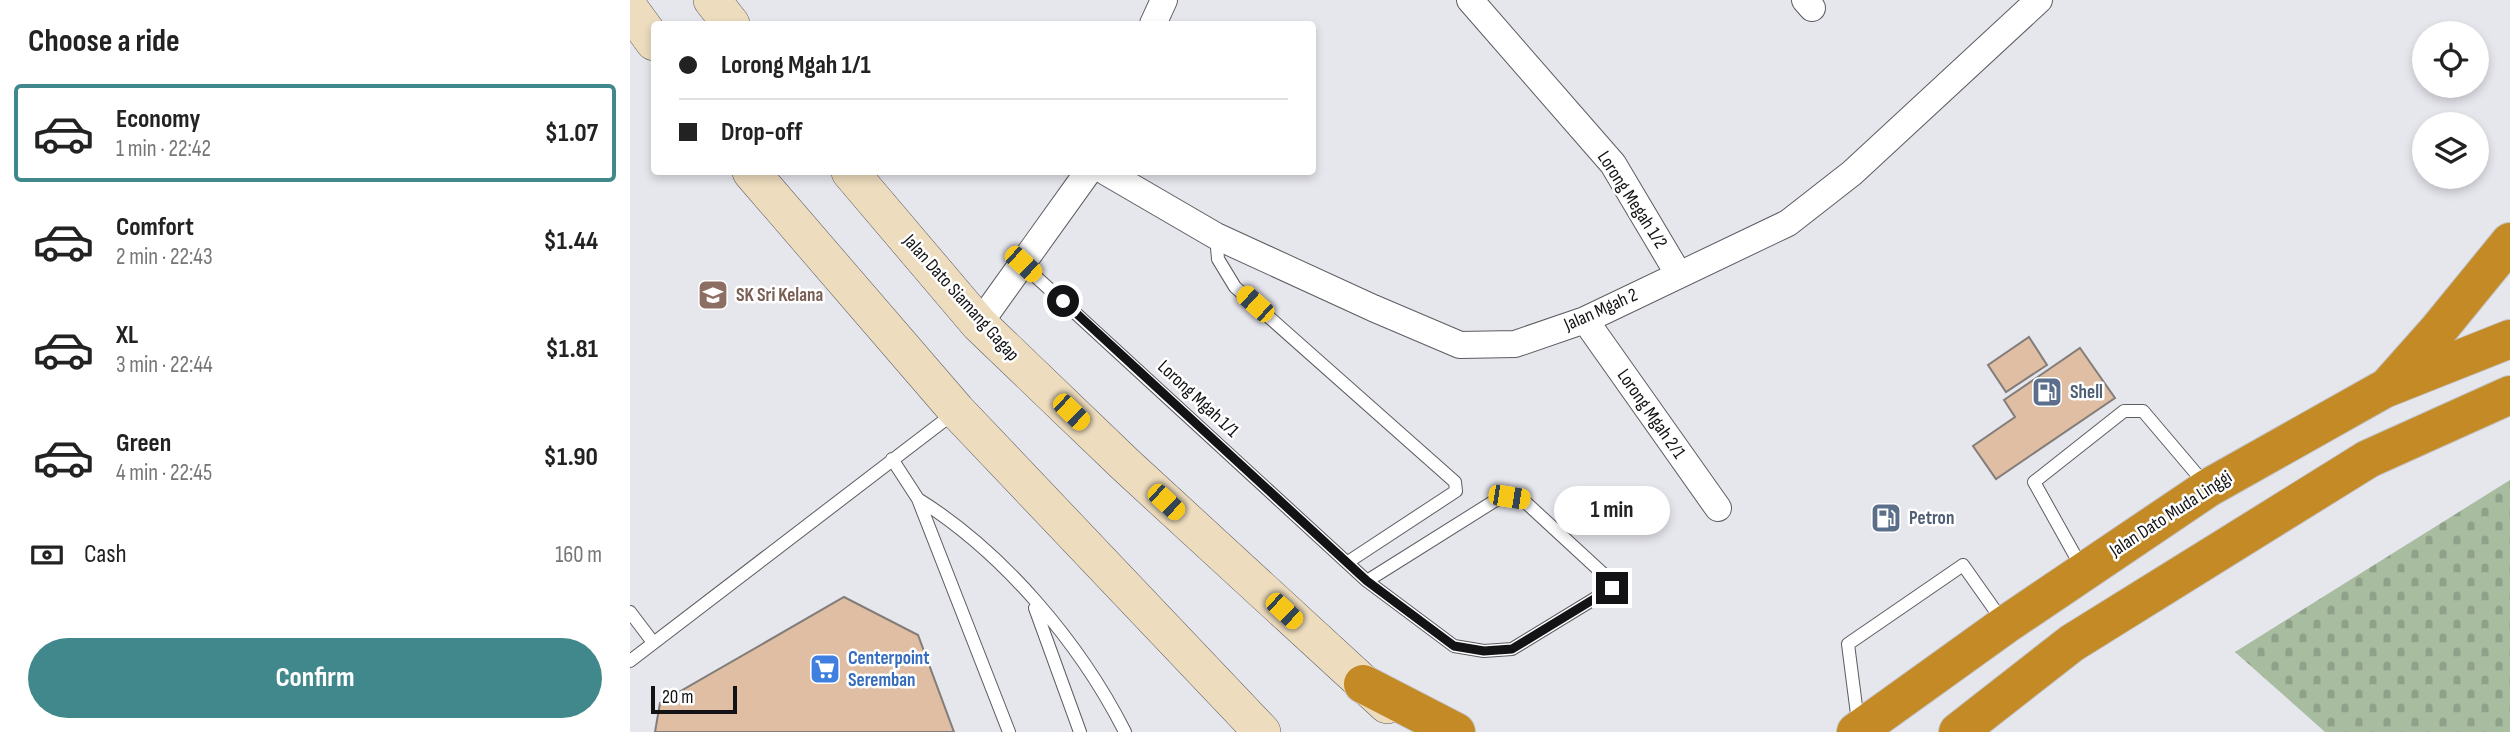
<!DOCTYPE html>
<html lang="en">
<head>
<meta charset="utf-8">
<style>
  :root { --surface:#fff; --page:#f6f6f6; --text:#222; --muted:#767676; --line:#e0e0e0; --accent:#40888b }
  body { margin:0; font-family:"Sofia Sans Condensed",sans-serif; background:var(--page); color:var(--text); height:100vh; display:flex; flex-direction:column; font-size:26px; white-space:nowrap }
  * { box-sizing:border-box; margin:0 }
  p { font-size:23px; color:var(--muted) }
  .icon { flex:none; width:38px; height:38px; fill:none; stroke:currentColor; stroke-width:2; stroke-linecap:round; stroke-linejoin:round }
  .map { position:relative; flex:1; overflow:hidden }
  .sheet { display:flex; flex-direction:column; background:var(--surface); width:630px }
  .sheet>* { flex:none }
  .hud { position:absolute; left:21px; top:21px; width:665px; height:154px; border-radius:7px; box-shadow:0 4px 10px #0003; display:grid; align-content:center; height:154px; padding:0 28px; background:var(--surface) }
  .tools { position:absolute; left:1782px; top:21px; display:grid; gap:14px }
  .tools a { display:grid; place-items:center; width:77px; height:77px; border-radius:50%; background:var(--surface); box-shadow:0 4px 10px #0003; font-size:35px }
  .scale { position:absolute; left:21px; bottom:18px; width:86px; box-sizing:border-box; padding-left:7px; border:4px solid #131316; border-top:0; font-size:19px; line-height:24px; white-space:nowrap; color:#131316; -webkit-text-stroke:5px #fff; paint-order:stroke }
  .end { position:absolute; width:32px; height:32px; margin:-16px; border:9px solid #131316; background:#fff; box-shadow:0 0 0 4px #fff }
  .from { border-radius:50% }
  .bubble { position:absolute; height:49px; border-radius:24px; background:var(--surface); box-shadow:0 4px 10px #0003; font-size:23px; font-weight:700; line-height:49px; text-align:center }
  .car { position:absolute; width:21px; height:42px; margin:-21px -10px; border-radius:9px; box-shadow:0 0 5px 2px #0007; background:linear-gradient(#f5c518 24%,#345 0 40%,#f5c518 0 76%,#345 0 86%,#f5c518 0) }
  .hud b { display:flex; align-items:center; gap:24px; height:66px; font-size:26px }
  .hud b+b { border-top:2px solid var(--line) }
  .hud i { width:18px; height:18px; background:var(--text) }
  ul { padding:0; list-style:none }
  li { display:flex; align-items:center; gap:21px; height:98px; margin:0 14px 10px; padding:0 14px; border:4px solid transparent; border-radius:7px }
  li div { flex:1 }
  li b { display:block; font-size:26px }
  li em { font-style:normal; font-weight:700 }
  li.on { border-color:var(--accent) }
  li>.icon { width:63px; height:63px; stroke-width:1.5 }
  h2 { padding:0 28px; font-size:32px; line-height:84px }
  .pay { display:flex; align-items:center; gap:18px; height:77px; padding:0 28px; font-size:26px }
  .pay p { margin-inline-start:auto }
  .cta { display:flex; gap:14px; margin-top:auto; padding:14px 28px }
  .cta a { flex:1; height:80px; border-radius:42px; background:var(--accent); color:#fff; font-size:28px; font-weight:700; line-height:80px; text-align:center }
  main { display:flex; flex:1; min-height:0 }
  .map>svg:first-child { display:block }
  .cemetery { fill:url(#cemetery-stones) }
  .building { fill:#e0bea4; stroke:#837d79; stroke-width:2 }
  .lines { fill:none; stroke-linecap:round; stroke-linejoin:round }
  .lane-casing { stroke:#5c5c62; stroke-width:14 }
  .street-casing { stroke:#5c5c62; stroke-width:28 }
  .secondary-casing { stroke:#5c5c62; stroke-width:38 }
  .highway-casing { stroke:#c2c2c2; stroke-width:40 }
  .lane { stroke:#fff; stroke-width:12 }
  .street { stroke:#fff; stroke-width:26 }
  .secondary { stroke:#eddcbe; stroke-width:37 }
  .highway { stroke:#c38a25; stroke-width:38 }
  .route { stroke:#131316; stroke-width:9 }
  .labels { text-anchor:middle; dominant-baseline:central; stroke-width:5; stroke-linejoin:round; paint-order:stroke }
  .street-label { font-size:19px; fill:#131316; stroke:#fff }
  .education-label { font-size:19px; font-weight:bold; fill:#785e54; stroke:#fff; text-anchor:start }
  .service-label { font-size:19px; font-weight:bold; fill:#4e5e75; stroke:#fff; text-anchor:start }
  .shop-label { font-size:19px; font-weight:bold; fill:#366cbe; stroke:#fff; text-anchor:start }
</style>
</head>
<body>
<main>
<section class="sheet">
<h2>Choose a ride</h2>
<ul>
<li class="on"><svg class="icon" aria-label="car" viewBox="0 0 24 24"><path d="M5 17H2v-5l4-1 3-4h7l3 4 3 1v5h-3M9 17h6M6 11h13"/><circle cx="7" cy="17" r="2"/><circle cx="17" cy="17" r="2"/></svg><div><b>Economy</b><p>1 min · 22:42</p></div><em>$1.07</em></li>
<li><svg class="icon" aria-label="car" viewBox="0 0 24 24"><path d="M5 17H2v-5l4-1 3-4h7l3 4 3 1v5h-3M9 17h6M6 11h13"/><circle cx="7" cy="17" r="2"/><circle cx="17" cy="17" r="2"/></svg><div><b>Comfort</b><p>2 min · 22:43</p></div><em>$1.44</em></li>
<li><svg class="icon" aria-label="car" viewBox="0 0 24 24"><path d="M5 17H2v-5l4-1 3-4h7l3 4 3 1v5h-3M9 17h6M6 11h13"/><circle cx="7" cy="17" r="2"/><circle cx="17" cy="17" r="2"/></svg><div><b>XL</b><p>3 min · 22:44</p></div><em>$1.81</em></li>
<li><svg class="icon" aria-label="car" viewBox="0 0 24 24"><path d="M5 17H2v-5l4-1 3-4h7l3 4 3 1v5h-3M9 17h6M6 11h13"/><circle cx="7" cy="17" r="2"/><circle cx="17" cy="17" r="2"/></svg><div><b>Green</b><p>4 min · 22:45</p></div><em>$1.90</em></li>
</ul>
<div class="pay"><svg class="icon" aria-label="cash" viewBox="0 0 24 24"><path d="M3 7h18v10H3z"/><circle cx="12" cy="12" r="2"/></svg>Cash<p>160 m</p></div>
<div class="cta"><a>Confirm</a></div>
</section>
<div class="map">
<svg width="1880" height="732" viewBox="0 0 1880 732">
  <defs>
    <pattern id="cemetery-stones" width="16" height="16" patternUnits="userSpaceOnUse" patternTransform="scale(1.75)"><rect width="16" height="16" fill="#a8bca0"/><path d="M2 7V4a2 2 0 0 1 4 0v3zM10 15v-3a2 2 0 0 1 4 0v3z" fill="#90a189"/></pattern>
  </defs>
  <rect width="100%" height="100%" fill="#e6e6ed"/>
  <path class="cemetery" d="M1880 480V732H1695L1605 652Z"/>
  <path class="building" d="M1399 337 1417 365 1376 392 1358 365Z
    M1450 348 1485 398 1366 479 1343 446 1385 417 1374 400Z
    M214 597 288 635 324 732H25L30 703Z"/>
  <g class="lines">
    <g class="lane-casing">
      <path id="lane" d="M586 236 588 259 605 287 825 482 826 491 718 562
        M392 264 737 581 824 646 854 651 882 649 982 588V582L893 500 879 497 866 500 737 581
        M262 459 288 499 379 732
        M288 499C373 552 450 643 495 732
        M1452 568 1404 482 1494 411H1513L1575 484
        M405 608 450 732
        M0 612 22 641
        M0 661 324 413
        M1228 722 1218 644 1333 565 1374 623"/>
    </g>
    <g class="street-casing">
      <path id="street" d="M840 0 983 164 1049 275
        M1175 0 1182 8
        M523 24 534 0
        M476 172 586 236 743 308 830 345 885 344 955 320 1158 223 1222 173 1409 0
        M955 320 1088 508
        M349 324 458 172"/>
    </g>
    <g class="secondary-casing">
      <path id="secondary" d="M82 0 101 24
        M0 9 24 42
        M121 172 327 411 632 732
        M220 172 349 324 497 466 757 705"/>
    </g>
    <g class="highway-casing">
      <path id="highway" d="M1761 383 1809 329 1880 242
        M733 684 826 732
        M1226 732 1375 625 1578 488 1754 389 1880 339
        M1328 732 1442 643 1738 459 1880 395"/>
    </g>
    <use href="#lane" class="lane"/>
    <use href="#street" class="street"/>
    <use href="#secondary" class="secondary"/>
    <use href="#highway" class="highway"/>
  </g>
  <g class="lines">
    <path class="route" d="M433 301 737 581 824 646 854 651 882 649 982 588"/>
  </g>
  <defs>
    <g id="school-square" transform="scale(1.575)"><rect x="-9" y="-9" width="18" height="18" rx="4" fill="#8d6e63" stroke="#fff"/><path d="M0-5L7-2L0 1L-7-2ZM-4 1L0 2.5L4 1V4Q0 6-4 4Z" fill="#fff"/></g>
    <g id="fuel-square" transform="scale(1.575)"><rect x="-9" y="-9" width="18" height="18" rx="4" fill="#5c6f8a" stroke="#fff"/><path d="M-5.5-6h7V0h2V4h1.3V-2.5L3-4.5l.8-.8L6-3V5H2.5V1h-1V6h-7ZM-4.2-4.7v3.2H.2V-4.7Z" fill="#fff"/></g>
    <g id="supermarket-square" transform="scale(1.575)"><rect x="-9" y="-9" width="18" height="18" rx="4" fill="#3f7fe0" stroke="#fff"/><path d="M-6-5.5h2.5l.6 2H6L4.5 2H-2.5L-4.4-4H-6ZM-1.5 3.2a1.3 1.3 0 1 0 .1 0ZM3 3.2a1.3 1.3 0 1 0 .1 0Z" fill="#fff"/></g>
  </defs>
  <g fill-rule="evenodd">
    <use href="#school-square" x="83" y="295"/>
    <use href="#fuel-square" x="1417" y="392"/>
    <use href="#fuel-square" x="1256" y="518"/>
    <use href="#supermarket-square" x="195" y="669"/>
  </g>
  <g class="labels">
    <g class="street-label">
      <text transform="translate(1002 200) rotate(57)">Lorong Megah 1/2</text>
      <text transform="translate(331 298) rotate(48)">Jalan Dato Siamang Gagap</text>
      <text transform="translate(971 310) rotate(-24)">Jalan Mgah 2</text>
      <text transform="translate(568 399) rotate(43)">Lorong Mgah 1/1</text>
      <text transform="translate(1021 414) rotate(55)">Lorong Mgah 2/1</text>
      <text transform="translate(1541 514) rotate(-33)">Jalan Dato Muda Linggi</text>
    </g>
    <g class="education-label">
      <text x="106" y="295">SK Sri Kelana</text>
    </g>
    <g class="service-label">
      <text x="1440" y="392">Shell</text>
      <text x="1279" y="518">Petron</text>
    </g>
    <g class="shop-label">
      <text x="218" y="658">Centerpoint<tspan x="218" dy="22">Seremban</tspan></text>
    </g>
  </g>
</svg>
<div class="tools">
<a><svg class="icon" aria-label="locate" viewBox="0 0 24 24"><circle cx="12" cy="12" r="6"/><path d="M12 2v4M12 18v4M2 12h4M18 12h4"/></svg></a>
<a><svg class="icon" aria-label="layers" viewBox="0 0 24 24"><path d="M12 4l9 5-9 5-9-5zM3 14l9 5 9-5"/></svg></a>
</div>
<div class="scale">20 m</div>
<i class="end from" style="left:433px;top:301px"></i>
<i class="end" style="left:982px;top:588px"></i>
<div class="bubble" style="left:924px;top:486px;width:116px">1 min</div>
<i class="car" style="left:393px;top:264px;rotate:133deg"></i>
<i class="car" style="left:625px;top:304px;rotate:312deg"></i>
<i class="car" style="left:441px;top:412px;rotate:134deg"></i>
<i class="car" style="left:879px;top:497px;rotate:99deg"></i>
<i class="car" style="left:536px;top:502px;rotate:133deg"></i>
<i class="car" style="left:654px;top:611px;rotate:133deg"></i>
<div class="hud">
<b><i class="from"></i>Lorong Mgah 1/1</b>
<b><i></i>Drop-off</b>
</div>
</div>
</main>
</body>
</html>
